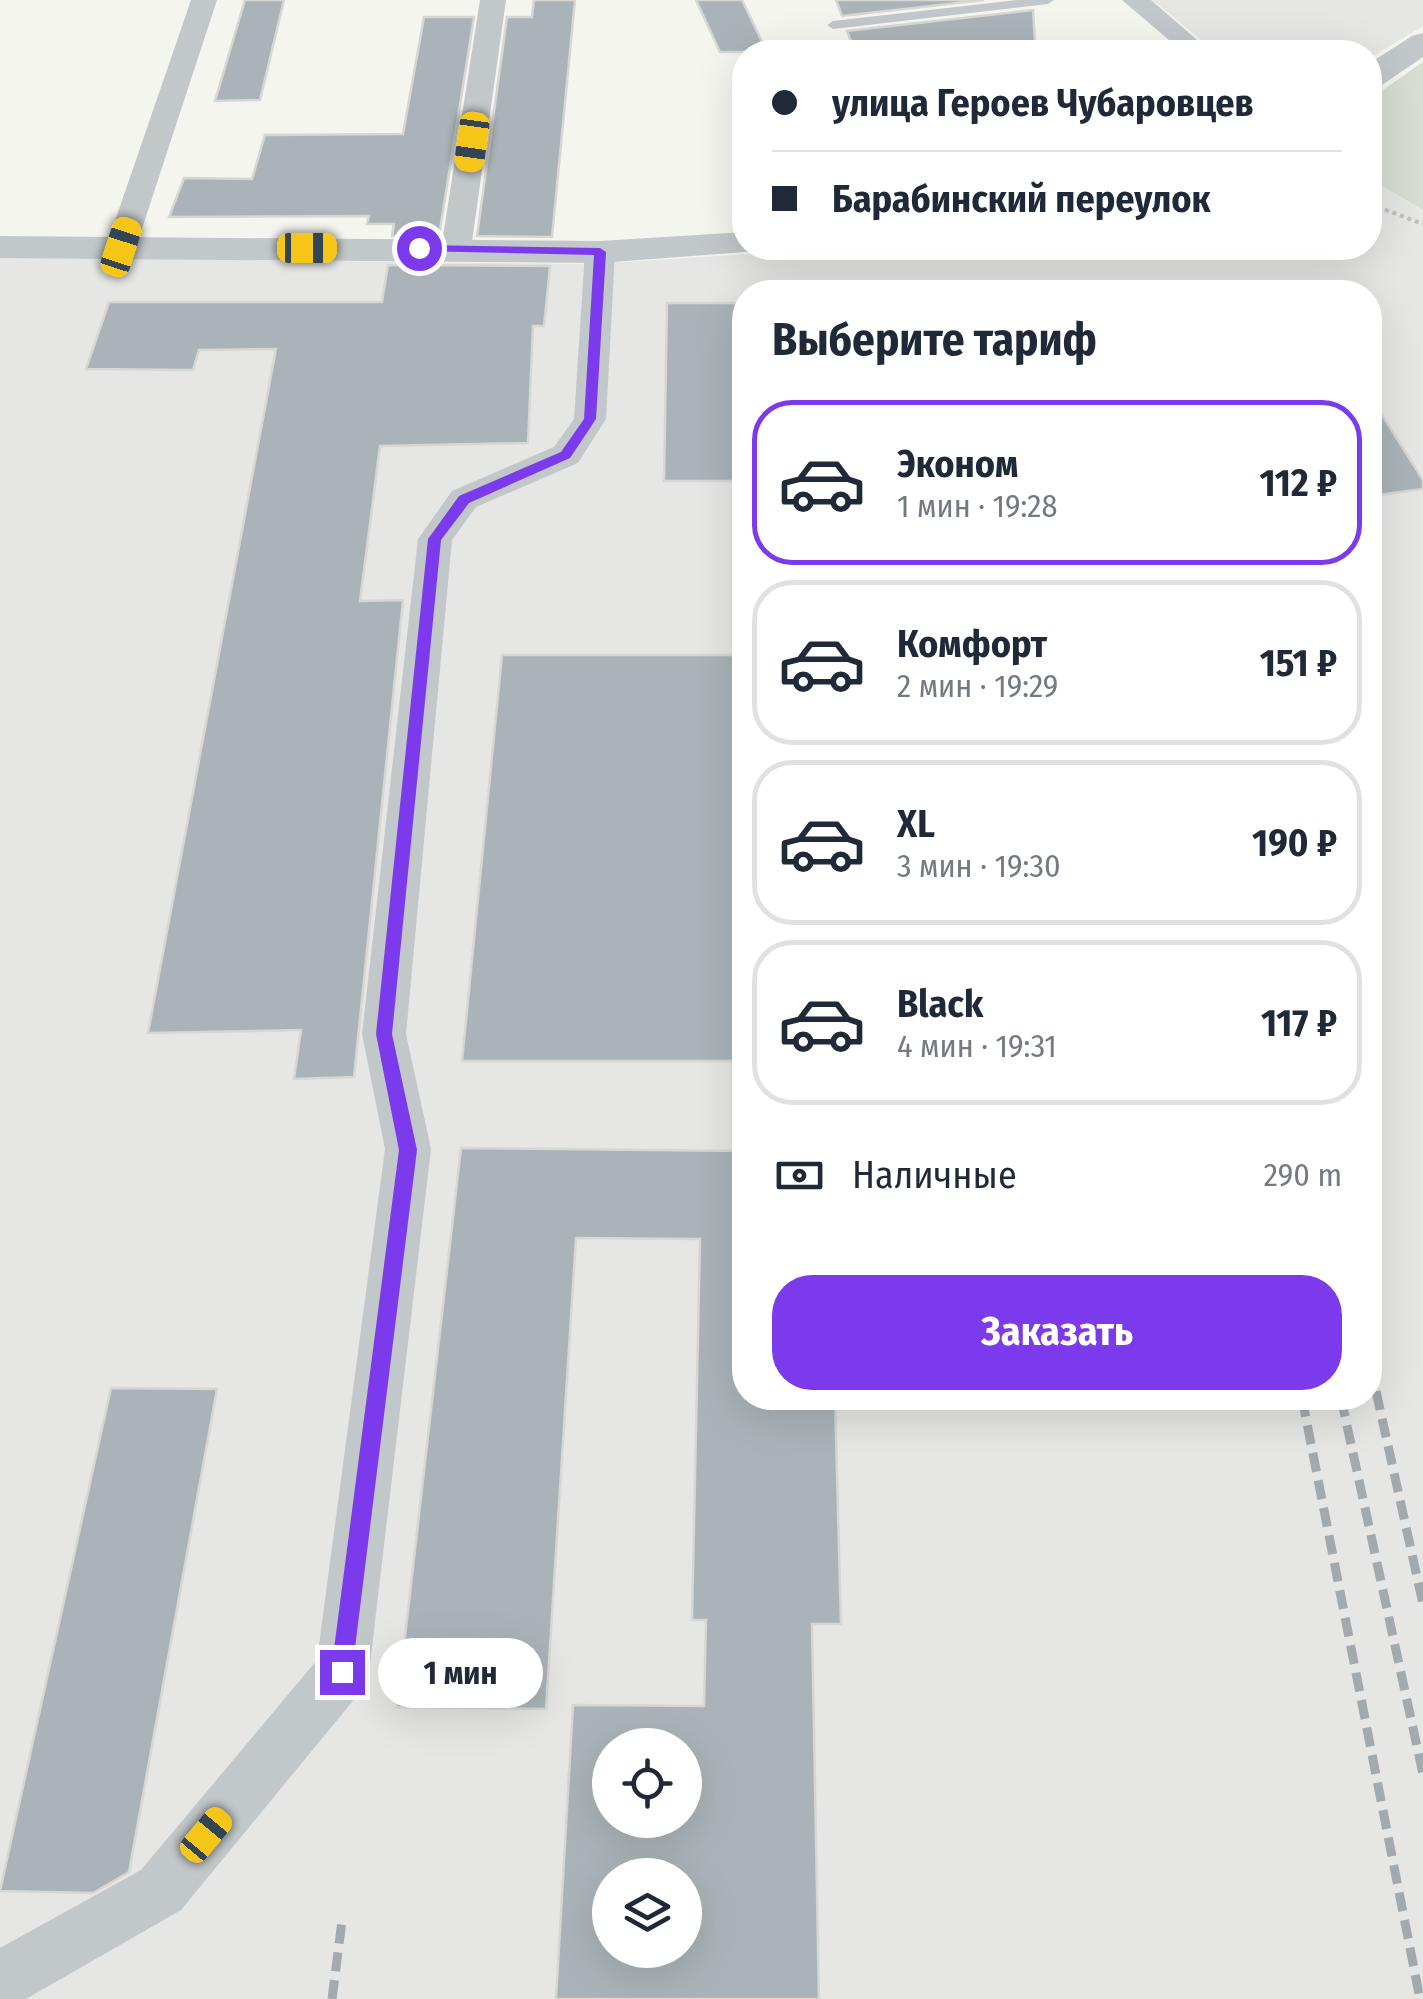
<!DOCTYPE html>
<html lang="ru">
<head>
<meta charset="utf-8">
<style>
  :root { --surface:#fff; --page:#f6f6f7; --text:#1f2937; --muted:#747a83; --line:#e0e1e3; --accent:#7c3aed }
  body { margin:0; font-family:"Fira Sans Condensed",sans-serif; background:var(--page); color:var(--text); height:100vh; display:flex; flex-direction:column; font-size:38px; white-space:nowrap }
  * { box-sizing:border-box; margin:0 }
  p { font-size:32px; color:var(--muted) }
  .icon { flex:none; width:55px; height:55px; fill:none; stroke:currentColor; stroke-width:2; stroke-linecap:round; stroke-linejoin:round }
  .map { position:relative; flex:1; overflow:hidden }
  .drawer { position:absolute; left:732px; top:280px; width:650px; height:1130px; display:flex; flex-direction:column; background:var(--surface); border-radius:40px; box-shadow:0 10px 40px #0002 }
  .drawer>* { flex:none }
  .hud { position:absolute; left:732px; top:40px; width:650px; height:220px; border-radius:40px; box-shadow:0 10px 40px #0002; display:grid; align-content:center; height:220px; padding:0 40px; background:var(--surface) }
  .tools { position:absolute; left:592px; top:1728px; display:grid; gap:20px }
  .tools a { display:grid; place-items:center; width:110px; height:110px; border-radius:50%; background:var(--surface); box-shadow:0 10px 40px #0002; font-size:50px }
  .end { position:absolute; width:45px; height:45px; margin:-22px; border:12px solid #7c3aed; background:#fff; box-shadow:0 0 0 5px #fff }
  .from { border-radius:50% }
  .bubble { position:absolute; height:70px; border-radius:35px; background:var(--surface); box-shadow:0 10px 40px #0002; font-size:32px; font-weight:700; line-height:70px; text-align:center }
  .car { position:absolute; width:30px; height:60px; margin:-30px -15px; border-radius:12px; box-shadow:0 0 8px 2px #0007; background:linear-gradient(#f5c518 24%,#345 0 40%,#f5c518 0 76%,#345 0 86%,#f5c518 0) }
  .hud b { display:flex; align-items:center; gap:35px; height:95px; font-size:38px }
  .hud b+b { border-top:2px solid var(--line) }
  .hud i { width:25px; height:25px; background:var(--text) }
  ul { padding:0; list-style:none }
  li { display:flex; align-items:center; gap:30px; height:165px; margin:0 20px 15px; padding:0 20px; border:5px solid var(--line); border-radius:40px }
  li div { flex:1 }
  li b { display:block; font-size:38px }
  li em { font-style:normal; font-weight:700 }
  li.selected { border-color:var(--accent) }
  li>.icon { width:90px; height:90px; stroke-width:1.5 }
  h2 { padding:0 40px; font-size:45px; line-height:120px }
  .pay { display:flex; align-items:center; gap:25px; height:110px; padding:0 40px; font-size:38px }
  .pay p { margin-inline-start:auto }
  .primary-button { display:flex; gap:20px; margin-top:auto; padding:20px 40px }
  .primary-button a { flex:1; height:115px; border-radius:40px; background:var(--accent); color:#fff; font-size:40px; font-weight:700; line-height:115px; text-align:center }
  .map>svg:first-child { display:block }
  .built { fill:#e6e6e4; fill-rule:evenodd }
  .green { fill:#d7ddd1 }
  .building { fill:#aab4b8; stroke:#d6d6d3; stroke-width:2.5; fill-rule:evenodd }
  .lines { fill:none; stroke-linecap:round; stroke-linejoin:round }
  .path { stroke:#bdc0c2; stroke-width:4; stroke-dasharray:4 4; stroke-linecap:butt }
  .service { fill:#c2c7c9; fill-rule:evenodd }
  .minor { fill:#c2c7c9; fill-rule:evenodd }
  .tertiary { fill:#c2c7c9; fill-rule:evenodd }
  .rail { stroke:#a2aaae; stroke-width:9; stroke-dasharray:19 9; stroke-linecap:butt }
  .route { fill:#7c3aed }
</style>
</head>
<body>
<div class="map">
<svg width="1423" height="1999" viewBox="0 0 1423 1999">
  <rect width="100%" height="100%" fill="#f5f5f0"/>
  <path class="built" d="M1152 0H1423V26L1370 58V52H1216Z
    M1370 179 1423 210V1999H0V257L591 264 845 248H1370ZM745 292H1370V1398H745ZM610 1745H685V1820H610ZM610 1875H685V1950H610Z"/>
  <path class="green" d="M1423 62V210L1370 179V99Z"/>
  <path class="building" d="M245 0H284L260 100 215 101Z
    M534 0H575L552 237 477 236 507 17H532Z
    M696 0H742L767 52H720Z
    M836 0H984L842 16Z
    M1033 10 1035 44 976 52H855L847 31Z
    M424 17H474L439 236H392L394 224H367L369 216 169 217 184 178 252 179 265 135 403 134Z
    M388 265 550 266 544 326H533L528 443 380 446 360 601 403 600 354 1077 294 1079 301 1030 148 1033 276 349 199 350 193 370 86 369 109 302H382Z
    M667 303H736L741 481H664Z
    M1370 396 1423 480V489L1370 496Z
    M502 655H745V1061H462Z
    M461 1148 745 1151V1398H835L841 1624H812L819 1999H556L573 1705 704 1706 706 1620H692L700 1239 576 1238 546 1709 397 1707ZM610 1745H685V1820H610ZM610 1875H685V1950H610Z
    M111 1388 217 1389 129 1872 93 1893 0 1891Z"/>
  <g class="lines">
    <path class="path" d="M1370 204 1423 224"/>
    <path class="service" d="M1017 0H1054L1048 4 833 29 827 25 833 21Z"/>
    <path class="minor" d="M191 0H217L136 247 131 253H111L106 247Z
      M480 0H506L471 249 466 255H446L441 249Z
      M1122 0H1151L1211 52H1183Z
      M600 243 611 246 615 252 606 419 578 463 476 507 452 540 406 1034 431 1149 369 1672 361 1691 181 1910 26 1999H0V1948L141 1870 317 1660 385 1149 362 1034 418 539 452 491 554 447 574 419 585 252 589 246Z"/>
    <path class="tertiary" d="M1423 33V57L1382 85 1370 88V63L1412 36Z
      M745 232V248H760L758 251 600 263 0 258V236L600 241Z"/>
    <path class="rail" d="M1370 1364 1423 1604
      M1302 1398 1420 1999
      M1341 1398 1423 1774
      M332 1999 342 1921"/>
  </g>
  <path class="route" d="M419 245 600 248 606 252 596 419 570 458 469 503 441 540 392 1034 417 1150 352 1672 349 1680 342 1683 334 1680 331 1672 399 1150 376 1034 428 539 459 496 561 452 584 419 594 255 415 251Z"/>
</svg>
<div class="tools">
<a><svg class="icon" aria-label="locate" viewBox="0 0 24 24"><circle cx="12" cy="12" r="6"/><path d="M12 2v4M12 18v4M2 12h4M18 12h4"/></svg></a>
<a><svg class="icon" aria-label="layers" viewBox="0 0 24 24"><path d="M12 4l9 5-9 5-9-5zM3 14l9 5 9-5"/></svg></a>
</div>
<i class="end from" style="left:419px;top:248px"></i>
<i class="end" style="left:342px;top:1672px"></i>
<div class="bubble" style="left:378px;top:1638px;width:165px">1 мин</div>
<i class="car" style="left:472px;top:142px;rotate:188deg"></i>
<i class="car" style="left:121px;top:247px;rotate:18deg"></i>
<i class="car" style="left:307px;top:248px;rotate:90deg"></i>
<i class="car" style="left:206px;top:1835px;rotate:40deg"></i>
<div class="hud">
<b><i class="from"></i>улица Героев Чубаровцев</b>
<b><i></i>Барабинский переулок</b>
</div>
<section class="drawer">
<h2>Выберите тариф</h2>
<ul>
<li class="selected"><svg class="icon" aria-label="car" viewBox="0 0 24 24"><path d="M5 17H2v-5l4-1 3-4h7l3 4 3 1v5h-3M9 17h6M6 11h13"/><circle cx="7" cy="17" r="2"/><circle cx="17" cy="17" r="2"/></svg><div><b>Эконом</b><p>1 мин · 19:28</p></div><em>112 ₽</em></li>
<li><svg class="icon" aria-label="car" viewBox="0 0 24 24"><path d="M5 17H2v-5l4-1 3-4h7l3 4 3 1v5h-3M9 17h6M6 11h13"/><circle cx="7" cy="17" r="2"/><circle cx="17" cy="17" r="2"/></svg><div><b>Комфорт</b><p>2 мин · 19:29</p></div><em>151 ₽</em></li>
<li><svg class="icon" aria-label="car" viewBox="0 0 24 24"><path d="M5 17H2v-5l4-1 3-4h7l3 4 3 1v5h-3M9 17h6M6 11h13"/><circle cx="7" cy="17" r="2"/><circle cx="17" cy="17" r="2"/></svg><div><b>XL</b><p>3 мин · 19:30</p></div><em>190 ₽</em></li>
<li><svg class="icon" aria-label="car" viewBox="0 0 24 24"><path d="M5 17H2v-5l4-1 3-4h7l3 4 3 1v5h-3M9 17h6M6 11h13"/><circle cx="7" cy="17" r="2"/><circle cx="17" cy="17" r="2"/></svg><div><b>Black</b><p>4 мин · 19:31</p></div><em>117 ₽</em></li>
</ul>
<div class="pay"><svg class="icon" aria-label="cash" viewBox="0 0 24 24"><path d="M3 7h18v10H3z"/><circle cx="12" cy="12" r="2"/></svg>Наличные<p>290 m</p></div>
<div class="primary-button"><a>Заказать</a></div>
</section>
</div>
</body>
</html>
